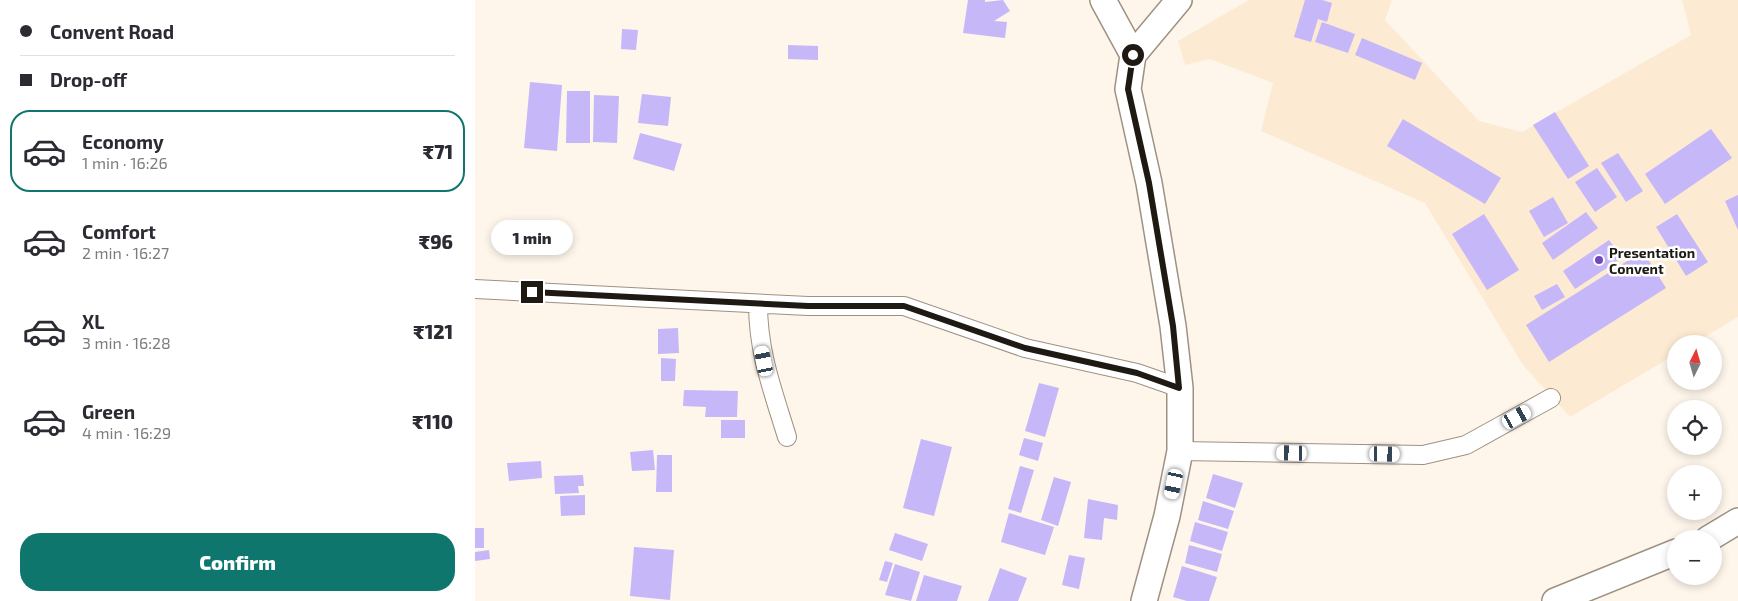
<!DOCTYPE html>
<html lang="en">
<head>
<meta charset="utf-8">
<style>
  :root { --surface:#fff; --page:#f2f2f3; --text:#2b2b33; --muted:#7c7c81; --line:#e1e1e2; --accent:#0f766e }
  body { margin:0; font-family:"Exo 2",sans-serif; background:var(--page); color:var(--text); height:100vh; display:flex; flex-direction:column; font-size:19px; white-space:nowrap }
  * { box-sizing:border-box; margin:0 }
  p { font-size:16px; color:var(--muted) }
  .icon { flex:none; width:28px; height:28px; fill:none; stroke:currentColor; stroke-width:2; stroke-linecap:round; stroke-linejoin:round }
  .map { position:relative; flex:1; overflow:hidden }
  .drawer { display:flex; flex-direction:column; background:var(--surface); width:475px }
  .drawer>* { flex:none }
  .top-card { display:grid; align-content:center; height:110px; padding:0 20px; background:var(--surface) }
  .needle { width:32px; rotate:5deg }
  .tools { position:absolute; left:1192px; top:335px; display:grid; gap:10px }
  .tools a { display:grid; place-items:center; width:55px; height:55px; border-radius:50%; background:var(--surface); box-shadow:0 2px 8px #0003; font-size:25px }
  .end { position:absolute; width:22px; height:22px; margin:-11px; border:6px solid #1e1913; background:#fff; box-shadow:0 0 0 2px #fff }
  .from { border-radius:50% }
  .bubble { position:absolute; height:35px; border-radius:18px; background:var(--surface); box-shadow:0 2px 8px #0003; font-size:16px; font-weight:800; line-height:35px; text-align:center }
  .car { position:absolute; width:15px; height:30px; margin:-15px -8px; border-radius:6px; box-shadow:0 0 4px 1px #0007; background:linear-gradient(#fff 24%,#345 0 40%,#fff 0 76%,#345 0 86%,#fff 0) }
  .top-card b { display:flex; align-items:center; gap:18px; height:48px; font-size:19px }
  .top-card b+b { border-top:1px solid var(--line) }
  .top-card i { width:12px; height:12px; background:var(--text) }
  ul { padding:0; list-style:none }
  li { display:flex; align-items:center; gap:15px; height:82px; margin:0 10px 8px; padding:0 10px; border:2px solid transparent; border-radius:20px }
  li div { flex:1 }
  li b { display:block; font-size:19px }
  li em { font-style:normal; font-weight:800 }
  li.selected { border-color:var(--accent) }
  li>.icon { width:45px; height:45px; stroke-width:1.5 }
  .cta { display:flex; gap:10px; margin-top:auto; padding:10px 20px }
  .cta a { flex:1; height:58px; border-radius:20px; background:var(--accent); color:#fff; font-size:20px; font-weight:800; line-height:58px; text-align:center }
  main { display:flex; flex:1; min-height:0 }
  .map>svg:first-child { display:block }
  .built { fill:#fdead2 }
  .building { fill:#c6b7f9 }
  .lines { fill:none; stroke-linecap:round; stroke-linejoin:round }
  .street-casing { stroke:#9e9181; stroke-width:20 }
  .secondary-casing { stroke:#9e9181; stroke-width:28 }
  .street { stroke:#fff; stroke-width:18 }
  .secondary { stroke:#fff; stroke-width:25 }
  .route { stroke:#1e1913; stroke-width:6 }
  .poi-dot { fill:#7248c1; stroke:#fff; stroke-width:2 }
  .labels { text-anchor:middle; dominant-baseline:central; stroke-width:5; stroke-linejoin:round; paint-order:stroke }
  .poi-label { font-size:14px; font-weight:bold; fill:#1e1913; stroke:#fff; text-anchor:start }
</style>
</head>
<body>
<main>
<section class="drawer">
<div class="top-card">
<b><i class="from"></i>Convent Road</b>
<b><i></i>Drop-off</b>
</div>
<ul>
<li class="selected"><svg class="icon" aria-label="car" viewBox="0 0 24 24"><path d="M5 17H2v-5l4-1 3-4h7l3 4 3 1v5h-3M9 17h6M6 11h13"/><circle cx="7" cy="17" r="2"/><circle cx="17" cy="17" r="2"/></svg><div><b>Economy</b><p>1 min · 16:26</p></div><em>₹71</em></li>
<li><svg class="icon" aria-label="car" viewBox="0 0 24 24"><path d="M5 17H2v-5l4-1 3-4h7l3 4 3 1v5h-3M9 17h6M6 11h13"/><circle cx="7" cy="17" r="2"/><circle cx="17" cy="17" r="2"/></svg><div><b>Comfort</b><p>2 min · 16:27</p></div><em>₹96</em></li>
<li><svg class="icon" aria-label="car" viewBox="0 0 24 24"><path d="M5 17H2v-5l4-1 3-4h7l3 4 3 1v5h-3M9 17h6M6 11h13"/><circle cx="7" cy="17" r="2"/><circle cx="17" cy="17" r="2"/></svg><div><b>XL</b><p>3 min · 16:28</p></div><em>₹121</em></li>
<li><svg class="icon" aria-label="car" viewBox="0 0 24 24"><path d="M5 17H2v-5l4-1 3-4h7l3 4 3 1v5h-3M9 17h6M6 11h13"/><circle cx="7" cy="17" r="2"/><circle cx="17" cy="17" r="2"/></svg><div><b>Green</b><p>4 min · 16:29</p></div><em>₹110</em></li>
</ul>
<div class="cta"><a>Confirm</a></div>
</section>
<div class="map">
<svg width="1263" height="601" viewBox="0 0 1263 601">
  <rect width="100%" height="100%" fill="#fef6eb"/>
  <path class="built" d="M774 0H917L910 20 1004 121 1047 132 1216 35 1207 0H1263V317L1218 344H1201V354L1095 417 1048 365 950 203 786 131 798 83 735 59 710 65 703 41Z"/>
  <path class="building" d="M493 0H510V2L528 0 535 11 519 21 532 22 530 38 488 33Z
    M830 0H847L857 3 852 22 843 19 836 42 819 37Z
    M847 22 880 34 873 53 840 42Z
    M147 29 163 30 161 50 146 49Z
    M887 38 947 63 940 80 880 55Z
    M313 45 343 46V60L313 59Z
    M55 82 87 85 82 151 49 148Z
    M92 91H115V143H91Z
    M167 94 196 97 193 126 163 123Z
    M119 95 144 96 142 143 118 142Z
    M1080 112 1114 166 1093 179 1058 125Z
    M928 119 1026 178 1010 204 912 146Z
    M1236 129 1257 158 1190 204 1170 174Z
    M165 133 207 144 199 171 158 159Z
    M1143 153 1168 191 1151 202 1126 163Z
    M1122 168 1142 197 1120 212 1100 182Z
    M1263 195V230L1250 201Z
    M1078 197 1093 223 1069 237 1054 211Z
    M1111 212 1123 228 1078 260 1067 243Z
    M1009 214 1044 270 1012 290 977 234Z
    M1202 214 1233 262 1211 276 1181 227Z
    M1134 240 1147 258 1100 289 1088 271Z
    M1168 251 1191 288 1074 362 1051 325Z
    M1082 284 1090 297 1067 310 1059 296Z
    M203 328 204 353 183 354V329Z
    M186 358 201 359 200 381H186Z
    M564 383 584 388 570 437 550 431Z
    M209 390 263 391 262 417H230L231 407 208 406Z
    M246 420H270V438H246Z
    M549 438 568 443 563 461 544 455Z
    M446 439 477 447 459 516 428 508Z
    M178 450 180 470 157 471 155 452Z
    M182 455H197V492H181Z
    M66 461 67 478 34 481 32 463Z
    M545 466 559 470 546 513 533 509Z
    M738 474 768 483 760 508 731 498Z
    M108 475 109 486H103L104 493 80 494 79 476Z
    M579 477 596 482 583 526 566 520Z
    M110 495V515L86 516 85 496Z
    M613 499 643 505 642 520 629 518 627 540 609 538Z
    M728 501 759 511 753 529 723 520Z
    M534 513 579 527 570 555 526 542Z
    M720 522 753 532 747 551 715 541Z
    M0 528H9V548H0Z
    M420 533 453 544 447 561 414 550Z
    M714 545 747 554 742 572 710 563Z
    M159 547 199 550 195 600 155 596Z
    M14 550 15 559 0 561V552Z
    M594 555 610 558 604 589 587 585Z
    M410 561 418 563 412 582 404 580Z
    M420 564 445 572 436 601 410 595Z
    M707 566 742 577 734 601H712L698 597Z
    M525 568 552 578 543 601H513Z
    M449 575 487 586 482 601H441Z"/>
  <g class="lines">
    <g class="street-casing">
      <path id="street" d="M0 289 333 306H429L550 348 662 373 705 388
        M283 304C283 353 298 391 312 437
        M705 451 948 455 991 445 1076 398"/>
    </g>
    <g class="secondary-casing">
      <path id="secondary" d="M628 0 658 55 653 89 674 183 698 326 705 388V451L692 516 669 601
        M658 55 704 0
        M1233 539 1263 521
        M1080 601 1201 552"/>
    </g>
    <use href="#street" class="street"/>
    <use href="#secondary" class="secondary"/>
  </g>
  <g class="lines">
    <path class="route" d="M57 292 333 306H429L550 348 662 373 704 388 698 326 674 183 653 89 658 55"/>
  </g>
  <circle class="poi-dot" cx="1124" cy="260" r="5"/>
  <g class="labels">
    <g class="poi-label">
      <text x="1134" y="252">Presentation<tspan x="1134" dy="16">Convent</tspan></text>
    </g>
  </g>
</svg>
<div class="tools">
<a><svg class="needle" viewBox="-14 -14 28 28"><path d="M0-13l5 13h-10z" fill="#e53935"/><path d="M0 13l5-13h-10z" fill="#7c7c81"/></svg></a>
<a><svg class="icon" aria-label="locate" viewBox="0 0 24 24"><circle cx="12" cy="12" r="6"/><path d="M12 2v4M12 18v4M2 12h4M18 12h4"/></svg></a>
<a>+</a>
<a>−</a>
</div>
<i class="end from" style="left:658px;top:55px"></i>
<i class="end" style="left:57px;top:292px"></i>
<div class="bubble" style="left:16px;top:220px;width:82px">1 min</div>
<i class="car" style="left:289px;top:361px;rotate:349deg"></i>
<i class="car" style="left:1042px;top:417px;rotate:61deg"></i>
<i class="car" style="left:817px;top:453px;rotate:271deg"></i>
<i class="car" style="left:910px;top:454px;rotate:91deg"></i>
<i class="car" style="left:699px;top:484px;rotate:192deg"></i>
</div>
</main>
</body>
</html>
